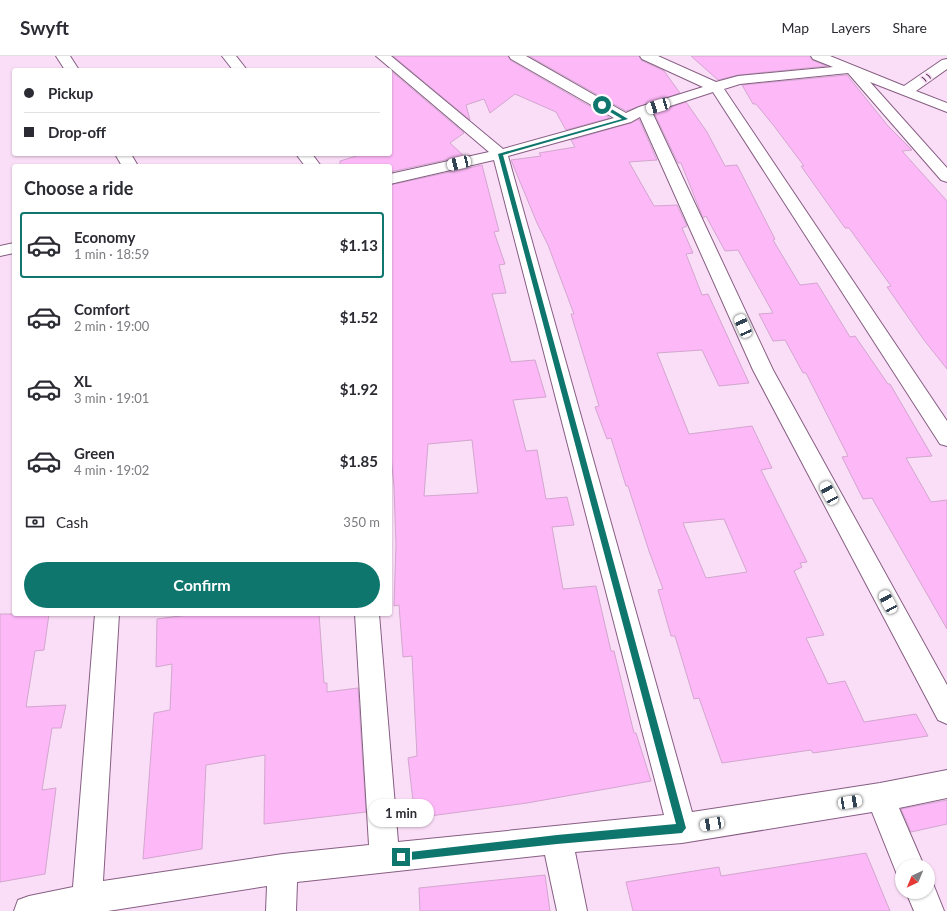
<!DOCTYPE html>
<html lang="en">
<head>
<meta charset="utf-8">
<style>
  :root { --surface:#fff; --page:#f7f7f7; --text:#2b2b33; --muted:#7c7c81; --line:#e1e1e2; --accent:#0f766e }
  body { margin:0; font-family:Lato,sans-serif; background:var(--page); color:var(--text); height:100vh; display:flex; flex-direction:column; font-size:15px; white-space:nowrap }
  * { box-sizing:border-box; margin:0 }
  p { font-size:13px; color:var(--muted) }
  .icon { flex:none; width:22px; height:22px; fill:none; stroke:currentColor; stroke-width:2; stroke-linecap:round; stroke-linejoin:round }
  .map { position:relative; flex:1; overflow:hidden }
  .sheet { position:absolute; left:12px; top:108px; width:380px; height:452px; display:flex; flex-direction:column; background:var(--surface); border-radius:4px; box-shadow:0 1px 3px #0004 }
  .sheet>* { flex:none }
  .hud { position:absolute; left:12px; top:12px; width:380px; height:88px; border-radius:4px; box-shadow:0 1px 3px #0004; display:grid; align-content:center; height:88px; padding:0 12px; background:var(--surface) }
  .needle { width:26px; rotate:224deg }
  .controls { position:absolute; left:895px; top:803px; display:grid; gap:8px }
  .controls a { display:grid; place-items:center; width:40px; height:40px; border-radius:50%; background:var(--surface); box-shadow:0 1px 3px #0004; font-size:20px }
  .end { position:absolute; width:18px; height:18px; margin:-9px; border:5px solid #0f766e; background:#fff; box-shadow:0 0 0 2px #fff }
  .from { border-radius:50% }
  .bubble { position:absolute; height:28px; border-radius:14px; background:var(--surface); box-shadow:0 1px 3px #0004; font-size:13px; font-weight:700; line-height:28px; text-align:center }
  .car { position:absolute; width:12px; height:24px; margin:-12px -6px; border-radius:5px; box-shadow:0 0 3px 1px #0007; background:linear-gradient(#fff 24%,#345 0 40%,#fff 0 76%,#345 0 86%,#fff 0) }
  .hud b { display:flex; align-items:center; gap:14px; height:38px; font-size:15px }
  .hud b+b { border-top:1px solid var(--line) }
  .hud i { width:10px; height:10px; background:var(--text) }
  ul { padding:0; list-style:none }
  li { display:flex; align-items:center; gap:12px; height:66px; margin:0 8px 6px; padding:0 4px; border:2px solid transparent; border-radius:4px }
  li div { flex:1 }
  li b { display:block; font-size:15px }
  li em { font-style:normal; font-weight:700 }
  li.active { border-color:var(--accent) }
  li>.icon { width:36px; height:36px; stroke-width:1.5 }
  h2 { padding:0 12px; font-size:18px; line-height:48px }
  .pay { display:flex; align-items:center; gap:10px; height:44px; padding:0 12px; font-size:15px }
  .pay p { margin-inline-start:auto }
  .action { display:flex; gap:8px; margin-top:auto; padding:8px 12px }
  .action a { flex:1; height:46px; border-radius:24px; background:var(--accent); color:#fff; font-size:16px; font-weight:700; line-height:46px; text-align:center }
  header { display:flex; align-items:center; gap:24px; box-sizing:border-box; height:56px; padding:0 20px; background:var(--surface); border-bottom:1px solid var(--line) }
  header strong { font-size:19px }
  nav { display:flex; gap:22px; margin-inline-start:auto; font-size:14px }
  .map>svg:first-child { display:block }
  .building { fill:#fcb8f7; stroke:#d3a6cf; fill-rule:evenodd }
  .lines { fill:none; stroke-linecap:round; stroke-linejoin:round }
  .minor-casing { stroke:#875e83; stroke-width:2 }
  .minor { fill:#fff; fill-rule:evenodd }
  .route { fill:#0f766e }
  .labels { text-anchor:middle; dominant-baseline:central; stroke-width:3.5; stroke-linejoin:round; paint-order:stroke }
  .far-street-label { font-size:10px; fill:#261525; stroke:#fadef7 }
</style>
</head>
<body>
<header>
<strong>Swyft</strong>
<nav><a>Map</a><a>Layers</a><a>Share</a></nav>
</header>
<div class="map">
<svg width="947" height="855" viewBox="0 0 947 855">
  <rect width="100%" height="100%" fill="#fadef7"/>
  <path class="building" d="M393 0H508L510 4 610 62 566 74 556 56 515 38 490 57 484 43 466 49 470 64Z
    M529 0H639L641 4 664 15 680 37 626 55Z
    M691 0H810L812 4 827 10 738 19 718 24Z
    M390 14 464 77 450 87 464 100 390 116V110H340V105L363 98H390Z
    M847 19 888 70 912 94 902 95 947 145V313L924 284 887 231 891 230 849 172H845L801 110H804L774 70 756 48H753L742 29Z
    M686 46 707 76 725 110 737 109 775 183 773 184 800 229 817 227 850 281 855 280 888 328H890L932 400 906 402 931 446 947 444V573L872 442 863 443 842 401 848 400 806 317H803L785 284 773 285 759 258 773 257 738 194 725 195 706 160 703 162 681 107H678L654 57Z
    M639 63 657 104 629 106 654 150 677 149 687 170 682 172 693 197 686 198 702 239 708 238 749 327 719 330 702 294 657 297 689 378 752 370 772 412 761 414 807 506 800 507 802 511 794 515 824 579 806 582 828 628 845 625 864 666 916 658 928 680 813 697 811 694 722 707 699 642 694 643 675 580H671L658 534 663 533 649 495 628 430H626L611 382 607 383 595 351 599 350 571 258H574L548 189 537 167 511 104 541 100 539 97 575 91 571 84 631 67ZM724 463 747 516 706 522 683 467Z
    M482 109 499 175 494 176 505 208 499 209 506 237 492 238 511 306 535 304 546 341 513 344 526 395 537 394 546 443 567 441 574 469 552 471 563 533 596 530 611 595H614L634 677H636L651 725 527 747 415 762 408 702 417 700 412 600 403 601 399 549 394 550 396 489 394 431 390 389V129ZM472 384 478 437 424 440 428 388Z
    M0 558H49L44 594 35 595 26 651 66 649 61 672H52L42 734 56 732 45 818 0 826Z
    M195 558H319L324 627H327V636L358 632 366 756 264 768 265 699 206 709 202 793 143 803 154 657 170 654 172 608 156 611 157 563Z
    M947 744V768L911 776 901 753Z
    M866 797 890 855H633L626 826 719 811 721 820Z
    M545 819 550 855H420L419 832Z"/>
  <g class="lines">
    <g class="minor-casing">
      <path id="minor" d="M56 0H70L79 14H65Z
        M222 0H236L247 14H233Z
        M376 0H391L503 93 614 62 511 3 509 0H526L626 57 639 51 703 31 642 3 640 0H658L716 26 738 20 833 11 813 3 811 0H830L904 30 942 4 947 3V13L916 35 947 47V56L870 26 947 112V126L941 124 848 17 740 28 724 33 947 365V390L940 388 713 36 652 56 773 314 947 629V668L938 664 753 314 640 61 631 66 508 100 692 756 880 727 947 714V742L899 752 924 810H902V822L898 821 872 756 682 787 575 796 587 855H557L545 799 297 826 296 855H266L267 830 108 855H14L18 844 29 840 73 831 95 558H119L103 825 283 798 369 789 355 558H379L398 786 664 759 494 104 390 128V118L489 96Z
        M115 98H131L138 110H122Z
        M296 98H312L321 110H305Z
        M14 187V197L0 200V190Z
        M928 824 932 825 944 855H914L906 836H928Z"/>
    </g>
    <use href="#minor" class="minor"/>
  </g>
  <path class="route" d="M600 48H603L628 63 503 99 686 772 682 777 557 788 401 805 396 801 401 797 557 779 676 768 498 98 622 63 600 50Z"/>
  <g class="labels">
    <g class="far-street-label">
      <text transform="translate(926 21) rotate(-34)">۱۱</text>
    </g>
  </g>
</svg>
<div class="controls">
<a><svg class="needle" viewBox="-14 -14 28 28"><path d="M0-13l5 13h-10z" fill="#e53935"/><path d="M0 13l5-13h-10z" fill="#7c7c81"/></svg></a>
</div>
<i class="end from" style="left:602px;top:49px"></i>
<i class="end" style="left:401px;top:801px"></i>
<div class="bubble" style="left:368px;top:743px;width:66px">1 min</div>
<i class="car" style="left:658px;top:50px;rotate:253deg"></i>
<i class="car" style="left:459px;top:107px;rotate:257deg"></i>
<i class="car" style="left:743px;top:270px;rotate:336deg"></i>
<i class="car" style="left:829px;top:437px;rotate:332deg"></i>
<i class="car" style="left:888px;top:546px;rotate:332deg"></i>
<i class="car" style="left:850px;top:746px;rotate:81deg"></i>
<i class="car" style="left:712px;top:768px;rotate:261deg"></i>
<div class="hud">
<b><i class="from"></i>Pickup</b>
<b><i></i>Drop-off</b>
</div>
<section class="sheet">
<h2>Choose a ride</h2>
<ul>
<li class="active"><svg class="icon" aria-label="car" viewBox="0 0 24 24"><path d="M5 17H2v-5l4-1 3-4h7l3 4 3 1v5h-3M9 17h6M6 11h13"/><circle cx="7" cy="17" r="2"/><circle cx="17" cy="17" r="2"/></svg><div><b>Economy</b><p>1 min · 18:59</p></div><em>$1.13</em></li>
<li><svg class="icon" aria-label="car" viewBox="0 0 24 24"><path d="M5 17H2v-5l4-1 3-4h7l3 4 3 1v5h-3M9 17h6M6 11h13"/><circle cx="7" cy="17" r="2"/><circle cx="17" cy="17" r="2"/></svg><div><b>Comfort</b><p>2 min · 19:00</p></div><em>$1.52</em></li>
<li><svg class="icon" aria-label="car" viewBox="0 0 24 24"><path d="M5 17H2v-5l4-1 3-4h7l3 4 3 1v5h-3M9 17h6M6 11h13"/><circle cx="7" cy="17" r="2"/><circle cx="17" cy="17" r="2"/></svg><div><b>XL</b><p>3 min · 19:01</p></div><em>$1.92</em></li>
<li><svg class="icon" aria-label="car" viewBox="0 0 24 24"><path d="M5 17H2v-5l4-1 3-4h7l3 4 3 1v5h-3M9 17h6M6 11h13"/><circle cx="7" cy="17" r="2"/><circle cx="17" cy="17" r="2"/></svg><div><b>Green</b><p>4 min · 19:02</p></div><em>$1.85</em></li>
</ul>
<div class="pay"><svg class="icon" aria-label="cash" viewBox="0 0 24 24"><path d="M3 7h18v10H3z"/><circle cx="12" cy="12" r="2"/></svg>Cash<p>350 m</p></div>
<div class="action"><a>Confirm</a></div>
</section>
</div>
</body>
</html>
